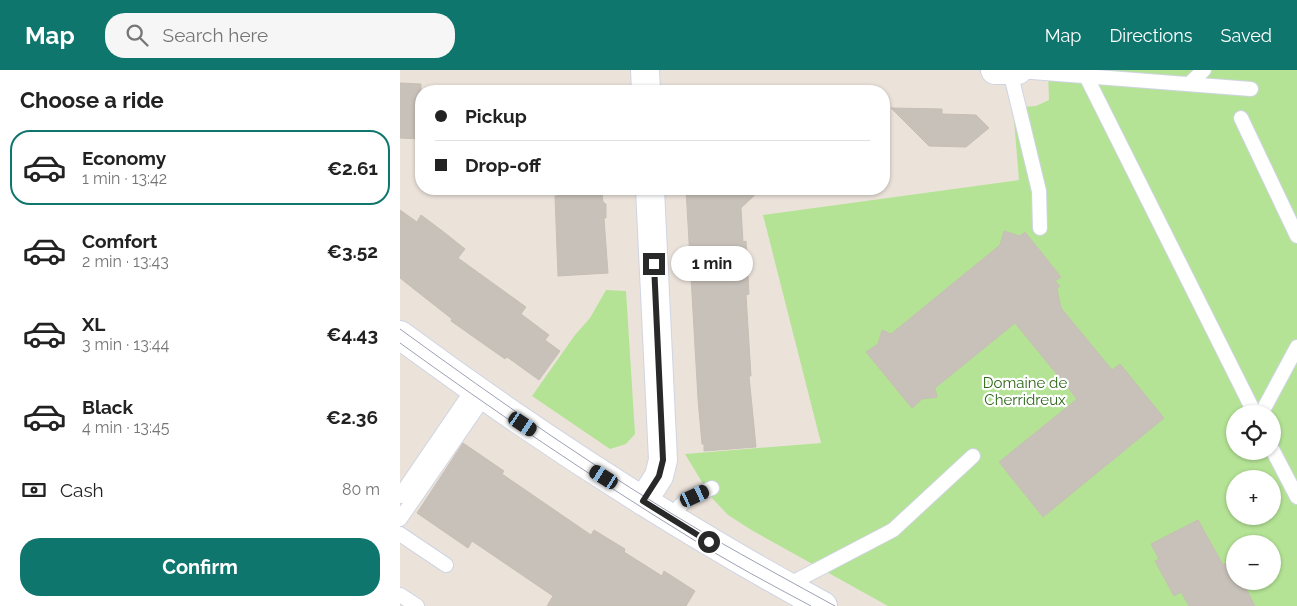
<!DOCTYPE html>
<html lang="en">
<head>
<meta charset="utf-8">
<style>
  :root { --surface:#fff; --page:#f6f6f6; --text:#222; --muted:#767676; --line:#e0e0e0; --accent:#0f766e }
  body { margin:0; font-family:Raleway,sans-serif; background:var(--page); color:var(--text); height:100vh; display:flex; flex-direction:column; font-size:19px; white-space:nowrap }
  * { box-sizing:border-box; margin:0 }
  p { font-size:16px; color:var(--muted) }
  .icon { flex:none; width:28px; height:28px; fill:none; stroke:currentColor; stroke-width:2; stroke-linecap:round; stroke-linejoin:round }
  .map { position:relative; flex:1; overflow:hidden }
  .sheet { display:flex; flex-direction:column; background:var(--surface); width:400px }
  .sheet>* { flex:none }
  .guide { position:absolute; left:15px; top:15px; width:475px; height:110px; border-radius:20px; box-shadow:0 1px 4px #0004; display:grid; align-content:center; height:110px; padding:0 20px; background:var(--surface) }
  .fabs { position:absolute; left:826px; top:335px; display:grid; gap:10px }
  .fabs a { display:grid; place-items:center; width:55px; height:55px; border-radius:50%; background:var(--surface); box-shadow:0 1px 4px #0004; font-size:25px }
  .end { position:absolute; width:22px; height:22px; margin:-11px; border:6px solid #292929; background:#fff; box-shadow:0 0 0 2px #fff }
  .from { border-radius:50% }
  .bubble { position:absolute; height:35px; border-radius:18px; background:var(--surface); box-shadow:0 1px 4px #0004; font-size:16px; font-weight:700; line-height:35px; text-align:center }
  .car { position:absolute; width:15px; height:30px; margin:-15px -8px; border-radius:6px; box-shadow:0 0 4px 1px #0007; background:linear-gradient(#222 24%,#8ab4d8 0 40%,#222 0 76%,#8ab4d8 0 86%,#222 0) }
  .guide b { display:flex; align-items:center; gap:18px; height:48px; font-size:19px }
  .guide b+b { border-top:1px solid var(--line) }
  .guide i { width:12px; height:12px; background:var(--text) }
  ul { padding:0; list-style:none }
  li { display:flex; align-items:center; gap:15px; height:75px; margin:0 10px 8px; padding:0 10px; border:2px solid transparent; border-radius:20px }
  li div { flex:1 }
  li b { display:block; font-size:19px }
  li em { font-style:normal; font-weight:700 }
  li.current { border-color:var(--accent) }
  li>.icon { width:45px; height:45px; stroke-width:1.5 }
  h2 { padding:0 20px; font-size:22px; line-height:60px }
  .pay { display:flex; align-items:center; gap:12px; height:55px; padding:0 20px; font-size:19px }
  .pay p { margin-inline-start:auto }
  .primary-button { display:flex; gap:10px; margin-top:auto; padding:10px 20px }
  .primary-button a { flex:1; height:58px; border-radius:20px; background:var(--accent); color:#fff; font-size:20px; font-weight:700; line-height:58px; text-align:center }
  header { display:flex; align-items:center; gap:30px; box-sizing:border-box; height:70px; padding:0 25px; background:var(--accent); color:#fff }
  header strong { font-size:24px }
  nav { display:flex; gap:28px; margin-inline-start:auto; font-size:18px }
  .search { width:350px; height:45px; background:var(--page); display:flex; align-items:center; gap:12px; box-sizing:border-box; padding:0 18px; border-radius:20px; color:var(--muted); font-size:19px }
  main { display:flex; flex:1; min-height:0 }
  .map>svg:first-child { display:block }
  .green { fill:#b4e395; fill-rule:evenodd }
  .building { fill:#c7c1b9; stroke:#c7bfb4 }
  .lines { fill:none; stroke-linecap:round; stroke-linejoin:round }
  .lane-casing { stroke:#cfd4e2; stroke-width:16 }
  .street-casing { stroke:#cfd4e2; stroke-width:30 }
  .secondary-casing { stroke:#cfd4e2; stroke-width:30 }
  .lane { stroke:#fff; stroke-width:14 }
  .street { stroke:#fff; stroke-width:28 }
  .secondary { stroke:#fff; stroke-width:28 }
  .tram { stroke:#9da1b4; stroke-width:1 }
  .route { stroke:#292929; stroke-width:6 }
  .labels { text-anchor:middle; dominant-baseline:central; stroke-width:4.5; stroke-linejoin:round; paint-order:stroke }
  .park-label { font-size:15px; fill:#2d6618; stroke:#fff }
</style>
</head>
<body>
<header>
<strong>Map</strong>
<div class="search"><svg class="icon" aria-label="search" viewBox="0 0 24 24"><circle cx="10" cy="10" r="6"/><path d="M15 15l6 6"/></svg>Search here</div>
<nav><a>Map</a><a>Directions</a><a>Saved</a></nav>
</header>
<main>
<section class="sheet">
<h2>Choose a ride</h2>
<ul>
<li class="current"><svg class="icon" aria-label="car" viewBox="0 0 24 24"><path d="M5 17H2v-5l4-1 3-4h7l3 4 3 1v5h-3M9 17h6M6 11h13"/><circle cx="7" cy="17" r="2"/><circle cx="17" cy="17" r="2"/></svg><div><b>Economy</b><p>1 min · 13:42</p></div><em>€2.61</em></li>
<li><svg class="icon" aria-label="car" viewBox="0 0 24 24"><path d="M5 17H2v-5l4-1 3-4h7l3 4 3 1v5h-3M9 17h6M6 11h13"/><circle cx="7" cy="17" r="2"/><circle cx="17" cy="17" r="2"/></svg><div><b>Comfort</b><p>2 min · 13:43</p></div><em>€3.52</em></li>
<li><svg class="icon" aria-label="car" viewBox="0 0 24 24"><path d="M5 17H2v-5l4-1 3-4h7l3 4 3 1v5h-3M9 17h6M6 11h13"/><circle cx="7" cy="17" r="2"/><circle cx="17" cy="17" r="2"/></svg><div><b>XL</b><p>3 min · 13:44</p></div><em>€4.43</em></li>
<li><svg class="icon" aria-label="car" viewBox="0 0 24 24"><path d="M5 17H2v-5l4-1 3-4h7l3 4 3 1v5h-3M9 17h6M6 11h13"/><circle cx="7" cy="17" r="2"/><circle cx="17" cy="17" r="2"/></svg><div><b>Black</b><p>4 min · 13:45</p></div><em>€2.36</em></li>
</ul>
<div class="pay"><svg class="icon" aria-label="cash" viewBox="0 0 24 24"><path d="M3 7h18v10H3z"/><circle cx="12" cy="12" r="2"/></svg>Cash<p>80 m</p></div>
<div class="primary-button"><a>Confirm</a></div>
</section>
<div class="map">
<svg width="897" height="536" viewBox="0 0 897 536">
  <rect width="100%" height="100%" fill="#ebe3da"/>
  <path class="green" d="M648 0H897V536H488L353 461 328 445 311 427 285 384 421 373 363 145 619 110 613 38 636 36 649 30ZM835 344H872V381H835ZM835 409H872V446H835ZM835 474H872V511H835Z
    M206 220 226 221 235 364 226 374 210 379 132 326 175 265 190 248Z"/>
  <path class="building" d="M0 13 21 14V69L0 68Z
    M491 38 542 39V44L576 45 589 58 566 77 529 76Z
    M286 119H342V121L360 120 341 138 343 172 346 171 349 224 346 225 351 306H349L356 377 304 381V374H302L298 329Z
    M202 123 203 132 206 134V148H204L208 203 158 206 155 126Z
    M0 140 17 152 21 145 45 163 65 179 58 188 126 237 121 244 149 265 145 270 160 281 139 310 107 287 105 289 51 251 52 249 0 208Z
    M604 161 620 166 625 162 661 207 655 211 660 216 657 219 661 238 712 300 720 294 764 348 643 447 599 392 677 329 615 253 535 318 537 327 522 329 512 338 466 282 478 274 482 260 491 264 600 175Z
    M63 373 104 401 102 404 191 465 194 460 225 479 224 482 262 506 264 501 295 521 286 536H147L153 526 72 471 68 478 17 443Z
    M798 450 823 495 830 491 835 499V511H842L855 536H789L781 522 774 526 755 491 759 489 751 474Z"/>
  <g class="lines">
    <g class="lane-casing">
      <path id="lane" d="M610 1 639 121 640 158
        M619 1 851 19
        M686 6 855 344
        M789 14 804 0
        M841 48 897 166
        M861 344 897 277
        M872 379 897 427
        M0 426 73 319
        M269 447 287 429 312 418
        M0 449 85 326
        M0 464 46 495
        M386 516 493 460 573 386
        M0 525 17 536"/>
    </g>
    <g class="street-casing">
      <path id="street" d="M245 0 246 21
        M595 0H618
        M243 431 259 406 263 390 250 119"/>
    </g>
    <g class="secondary-casing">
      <path id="secondary" d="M0 265C135 365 276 456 423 536"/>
    </g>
    <use href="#lane" class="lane"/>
    <use href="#street" class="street"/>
    <use href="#secondary" class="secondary"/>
    <path class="tram" d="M0 259C100 332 202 403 309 466 351 490 393 513 435 536
      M0 273C94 341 190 406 289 467 328 492 370 514 411 536"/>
  </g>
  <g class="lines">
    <path class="route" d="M254 194 263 390 259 406 243 431 309 472"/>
  </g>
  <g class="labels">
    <g class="park-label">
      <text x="625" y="313">Domaine de<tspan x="625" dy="17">Cherridreux</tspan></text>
    </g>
  </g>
</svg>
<div class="fabs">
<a><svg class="icon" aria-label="locate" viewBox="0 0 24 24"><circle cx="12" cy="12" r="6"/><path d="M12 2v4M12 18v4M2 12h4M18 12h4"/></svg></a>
<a>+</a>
<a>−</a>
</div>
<i class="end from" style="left:309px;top:472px"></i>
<i class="end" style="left:254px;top:194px"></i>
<div class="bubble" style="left:271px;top:176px;width:82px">1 min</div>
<i class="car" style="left:123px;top:354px;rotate:124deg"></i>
<i class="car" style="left:204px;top:407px;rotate:302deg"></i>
<i class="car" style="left:295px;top:426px;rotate:65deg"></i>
<div class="guide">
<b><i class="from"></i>Pickup</b>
<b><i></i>Drop-off</b>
</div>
</div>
</main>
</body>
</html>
